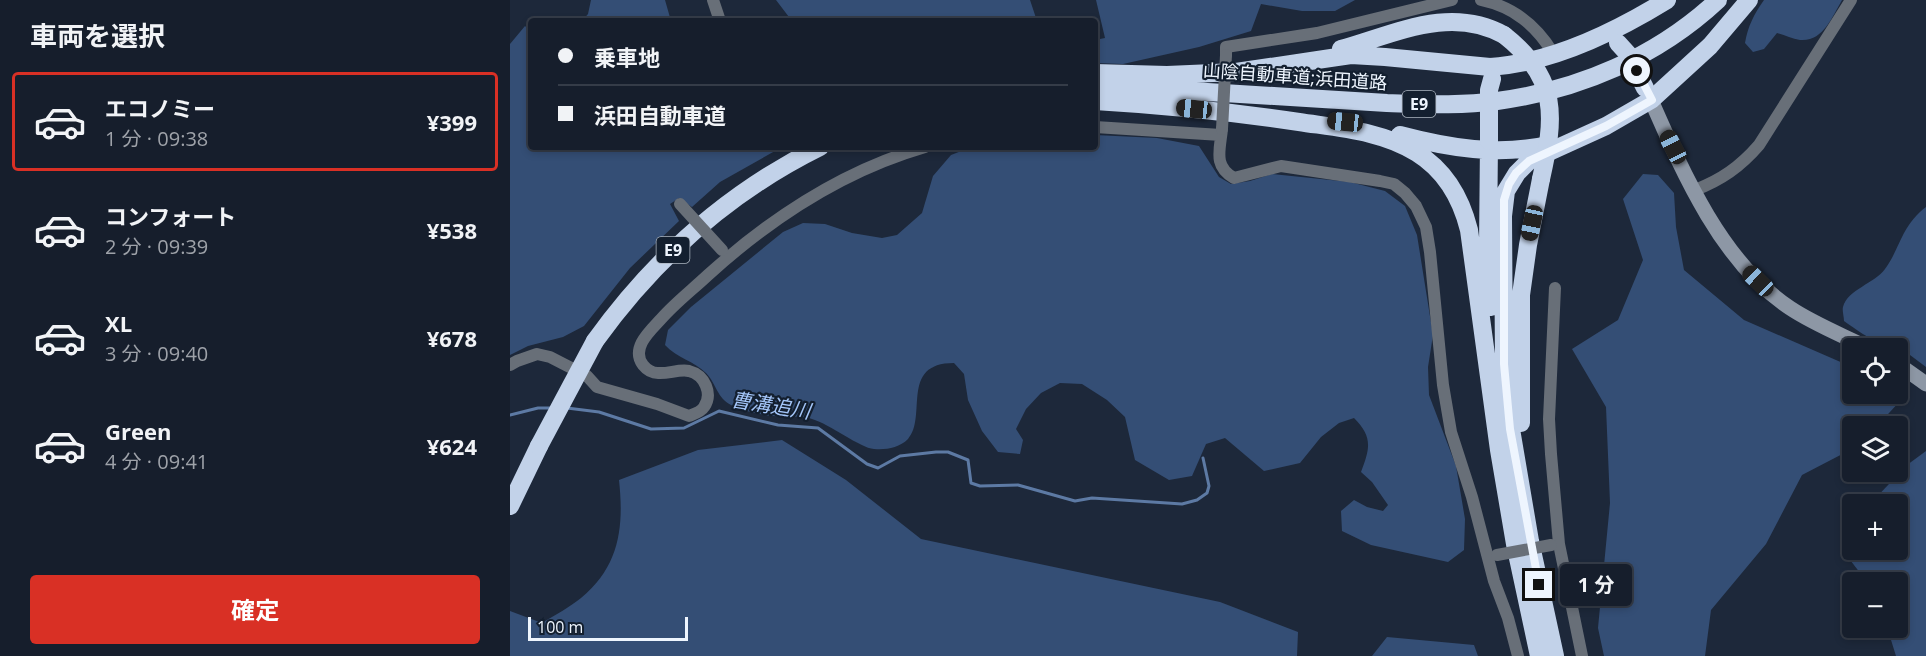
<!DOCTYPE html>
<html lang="ja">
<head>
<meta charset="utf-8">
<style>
  :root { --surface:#161e2c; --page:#232b38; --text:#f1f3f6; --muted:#9ea2a9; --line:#353c48; --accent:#d93025 }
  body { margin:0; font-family:"Open Sans","Noto Sans JP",sans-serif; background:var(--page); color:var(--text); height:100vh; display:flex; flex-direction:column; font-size:22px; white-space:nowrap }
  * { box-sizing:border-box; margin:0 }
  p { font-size:20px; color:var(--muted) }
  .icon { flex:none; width:33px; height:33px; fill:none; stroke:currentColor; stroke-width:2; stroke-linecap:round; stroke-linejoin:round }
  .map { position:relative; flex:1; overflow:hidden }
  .drawer { display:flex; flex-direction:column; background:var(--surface); width:510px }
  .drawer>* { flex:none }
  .top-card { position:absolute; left:18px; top:18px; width:570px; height:132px; border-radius:6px; box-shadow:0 3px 9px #0003,0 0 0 2px var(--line); display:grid; align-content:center; height:132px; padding:0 30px; background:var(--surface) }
  .tools { position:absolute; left:1332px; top:338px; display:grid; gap:12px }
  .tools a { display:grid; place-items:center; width:66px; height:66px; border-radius:6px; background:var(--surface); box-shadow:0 3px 9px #0003,0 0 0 2px var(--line); font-size:30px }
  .scale { position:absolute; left:18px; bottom:15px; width:160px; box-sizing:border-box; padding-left:6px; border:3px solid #eef5fe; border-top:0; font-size:16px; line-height:21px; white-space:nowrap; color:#eef5fe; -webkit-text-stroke:4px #131f2f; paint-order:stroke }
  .end { position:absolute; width:27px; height:27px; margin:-14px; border:8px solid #eef5fe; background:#111; box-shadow:0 0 0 3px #111 }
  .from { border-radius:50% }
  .bubble { position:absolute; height:42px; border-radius:6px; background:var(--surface); box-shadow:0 3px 9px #0003,0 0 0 2px var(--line); font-size:20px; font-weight:700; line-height:42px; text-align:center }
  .car { position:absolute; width:18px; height:36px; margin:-18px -9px; border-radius:8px; box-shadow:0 0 4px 2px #0007; background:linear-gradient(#222 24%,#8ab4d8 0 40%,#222 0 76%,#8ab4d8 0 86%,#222 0) }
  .top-card b { display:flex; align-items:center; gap:21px; height:57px; font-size:22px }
  .top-card b+b { border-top:2px solid var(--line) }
  .top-card i { width:15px; height:15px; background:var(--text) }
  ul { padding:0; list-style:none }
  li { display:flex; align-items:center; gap:18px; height:99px; margin:0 12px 9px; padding:0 18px; border:3px solid transparent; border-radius:6px }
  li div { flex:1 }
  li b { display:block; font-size:22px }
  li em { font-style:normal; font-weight:700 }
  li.selected { border-color:var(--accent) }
  li>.icon { width:54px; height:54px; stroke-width:1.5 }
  h2 { padding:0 30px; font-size:27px; line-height:72px }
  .button { display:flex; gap:12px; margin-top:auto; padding:12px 30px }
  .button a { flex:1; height:69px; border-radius:6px; background:var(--accent); color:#fff; font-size:24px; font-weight:700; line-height:69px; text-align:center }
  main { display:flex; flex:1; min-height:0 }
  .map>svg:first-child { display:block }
  .green { fill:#344e75 }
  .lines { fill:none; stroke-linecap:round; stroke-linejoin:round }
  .stream { stroke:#5d7aa4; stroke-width:3 }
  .street { stroke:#686f78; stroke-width:12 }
  .secondary { stroke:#8d97a5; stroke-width:15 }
  .highway { stroke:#c2d2e9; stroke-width:18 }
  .street-bridge { stroke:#686f78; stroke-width:12 }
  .highway-bridge { stroke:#c2d2e9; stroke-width:18 }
  .route { stroke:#eef5fe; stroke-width:8 }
  .labels { text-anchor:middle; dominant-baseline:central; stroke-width:4.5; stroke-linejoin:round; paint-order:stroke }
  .shield { fill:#131f2f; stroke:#acb5c0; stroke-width:1.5 }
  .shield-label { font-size:16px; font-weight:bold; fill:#eef5fe }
  .street-label { font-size:18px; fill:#eef5fe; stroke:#131f2f }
  .water-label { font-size:20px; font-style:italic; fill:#a3c5f8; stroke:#131f2f }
</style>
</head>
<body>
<main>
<section class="drawer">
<h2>車両を選択</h2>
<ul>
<li class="selected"><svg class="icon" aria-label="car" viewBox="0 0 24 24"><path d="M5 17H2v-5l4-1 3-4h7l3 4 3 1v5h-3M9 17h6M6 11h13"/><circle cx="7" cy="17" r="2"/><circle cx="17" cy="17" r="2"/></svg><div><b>エコノミー</b><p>1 分 · 09:38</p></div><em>¥399</em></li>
<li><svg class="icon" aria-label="car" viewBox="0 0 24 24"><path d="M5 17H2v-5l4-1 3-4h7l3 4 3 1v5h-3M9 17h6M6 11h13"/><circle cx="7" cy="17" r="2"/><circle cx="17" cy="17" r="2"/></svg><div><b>コンフォート</b><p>2 分 · 09:39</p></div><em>¥538</em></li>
<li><svg class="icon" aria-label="car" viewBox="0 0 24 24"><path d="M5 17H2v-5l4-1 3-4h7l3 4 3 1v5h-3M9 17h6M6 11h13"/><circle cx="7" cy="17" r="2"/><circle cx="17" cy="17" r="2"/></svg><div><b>XL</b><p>3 分 · 09:40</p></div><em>¥678</em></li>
<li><svg class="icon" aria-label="car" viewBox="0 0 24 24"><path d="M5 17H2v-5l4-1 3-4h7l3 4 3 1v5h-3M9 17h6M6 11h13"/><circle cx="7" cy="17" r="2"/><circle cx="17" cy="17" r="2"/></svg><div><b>Green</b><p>4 分 · 09:41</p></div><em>¥624</em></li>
</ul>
<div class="button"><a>確定</a></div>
</section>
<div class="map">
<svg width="1416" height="656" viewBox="0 0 1416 656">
  <rect width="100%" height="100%" fill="#1d283a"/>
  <path class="green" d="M81 0H155L161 21H72L78 14Z
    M266 0H520L527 21H282Z
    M586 0H845L825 11H792L751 4 741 31 689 47 613 64 585 63V40L595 38Z
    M1254 0H1332C1322 17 1313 42 1290 40 1282 39 1275 35 1267 33L1254 49 1243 52 1235 43C1238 26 1244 14 1254 0Z
    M15 26 21 32V147H272L210 182 182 207 169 198 160 204 169 221 120 268 74 326 53 337 18 346 0 355V44Z
    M585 135 647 138 689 146 709 177 721 184 740 181 762 174 840 182 875 191 895 206 907 235 923 335 918 367 919 395 946 466 955 519 954 550 938 562 861 545 832 531 831 511 844 500 857 507 873 511 878 505 862 482 851 472C860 448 863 437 844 418L829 423 811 437 790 463 754 471 715 438 696 444 682 476 659 480 625 460 615 417 597 400 572 384 550 383 531 393 516 409 506 429 513 440 510 454 488 452 472 431 458 400 454 374 444 363C389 363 418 417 398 439 389 448 376 450 364 449 350 448 320 424 302 419 294 416 283 417 275 417 257 416 237 413 221 405 207 398 206 383 196 373 184 361 167 358 155 345L158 330 181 307 273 232 293 223 315 224 342 233 372 238 387 235 412 213 423 176 441 155 459 148 585 147Z
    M1133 174 1148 175 1164 193 1166 227 1174 270 1234 320 1342 367V393H1387L1391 400 1367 426H1342V449L1292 475 1256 544 1201 610 1195 656H1094L1088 628 1100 503 1096 407 1062 349 1108 320 1133 260 1113 199Z
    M1416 207V367L1400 355 1388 350V348C1370 347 1348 331 1334 321 1334 317 1332 310 1333 307 1338 289 1364 284 1375 269 1391 247 1391 226 1416 207Z
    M272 440 336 480 411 539 710 602 788 632 787 656H0V611L32 623C45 615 60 607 71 598 110 566 114 526 109 480L188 450Z
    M1416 451V656H1386L1377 627H1388V582H1357L1334 552 1338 530 1342 525V549H1388V504H1360L1397 465Z
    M877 637 964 645 968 656H862Z"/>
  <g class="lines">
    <path class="stream" d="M57 408 89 412 141 429 174 428 209 411 268 425 308 428 357 464 368 468 390 456 426 452H438L458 460 461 483 470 486 508 485 565 501 582 498 672 504 687 500 697 493 699 486 693 458
      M0 415 28 408H41"/>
    <path class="street" d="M203 0 210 21
      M971 0C1004 7 1026 25 1043 53
      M716 55V47L807 33 942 0
      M585 127 711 135
      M712 129C710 150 703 166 724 178L771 166 870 181 884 184 895 193 906 206 916 227 920 252 933 385 941 432 962 497 984 581 998 618 1008 656
      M1185 190C1211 180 1230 167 1249 145L1341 0
      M1045 288 1039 419 1041 454 1049 544 1072 656
      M0 365 7 361 27 354 40 357 77 376 87 387 147 404 179 416C184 414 191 412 194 407 203 394 195 375 179 371 169 369 158 374 148 373 141 373 137 370 133 365 120 348 141 330 151 319 165 303 182 290 198 275 261 218 332 171 415 147"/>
    <path class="secondary" d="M1141 100C1173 173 1212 263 1280 308 1304 324 1332 335 1358 348
      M1388 364 1416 384"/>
    <path class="highway" d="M831 49C885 34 940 5 994 35
      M585 73 657 75 726 72 841 55 875 57 980 67C1042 63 1105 32 1157 0
      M585 85 877 103C913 104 950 106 987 101 1069 90 1147 57 1208 0
      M585 101C653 105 721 112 789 122 828 128 873 131 907 153 936 171 951 198 959 230L989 450 1005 544 1029 656
      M890 135C939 148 988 156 1038 145
      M979 141 978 247 981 307
      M85 341C144 259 219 192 310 147
      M1011 423V295L1018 245 1031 179
      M0 506 29 446
      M1045 656 1020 541 1001 429 994 364 993 216 996 191 1007 173 1019 161 1096 126 1141 100 1200 46 1239 0"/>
    <path class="street-bridge" d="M712 129 716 55
      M170 204 212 250
      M987 555 1041 545"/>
    <path class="highway-bridge" d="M994 35C1049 78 1045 117 1031 179
      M1108 43 1118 54 1135 88
      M979 141V90L982 79
      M29 446 85 341"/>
  </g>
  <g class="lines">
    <path class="route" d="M1029 585 1000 429 994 364V200L999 184 1006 173 1019 161 1096 126 1142 100 1127 71"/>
  </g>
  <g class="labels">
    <g class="shield">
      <rect x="892.5" y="91" width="33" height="26" rx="4.5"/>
      <rect x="146.5" y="237" width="33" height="26" rx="4.5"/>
    </g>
    <g class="shield-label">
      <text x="909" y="104">E9</text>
      <text x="163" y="250">E9</text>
    </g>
    <g class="street-label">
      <text transform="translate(785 76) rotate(4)">山陰自動車道;浜田道路</text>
    </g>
    <g class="water-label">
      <text transform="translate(261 405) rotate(9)">曹溝追川</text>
    </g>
  </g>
</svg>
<div class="tools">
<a><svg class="icon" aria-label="locate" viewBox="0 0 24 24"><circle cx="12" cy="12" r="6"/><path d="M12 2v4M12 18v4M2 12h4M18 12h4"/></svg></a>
<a><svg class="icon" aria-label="layers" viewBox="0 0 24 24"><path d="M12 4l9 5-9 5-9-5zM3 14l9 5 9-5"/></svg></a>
<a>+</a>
<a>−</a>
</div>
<div class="scale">100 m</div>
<i class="end from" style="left:1127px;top:71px"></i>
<i class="end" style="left:1029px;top:585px"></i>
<div class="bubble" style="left:1050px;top:564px;width:72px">1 分</div>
<i class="car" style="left:684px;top:109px;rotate:276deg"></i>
<i class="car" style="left:835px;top:122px;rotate:276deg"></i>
<i class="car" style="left:1163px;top:147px;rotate:333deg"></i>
<i class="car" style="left:1022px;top:223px;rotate:192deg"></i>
<i class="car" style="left:1248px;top:281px;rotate:314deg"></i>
<div class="top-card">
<b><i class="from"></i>乗車地</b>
<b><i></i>浜田自動車道</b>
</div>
</div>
</main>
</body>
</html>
